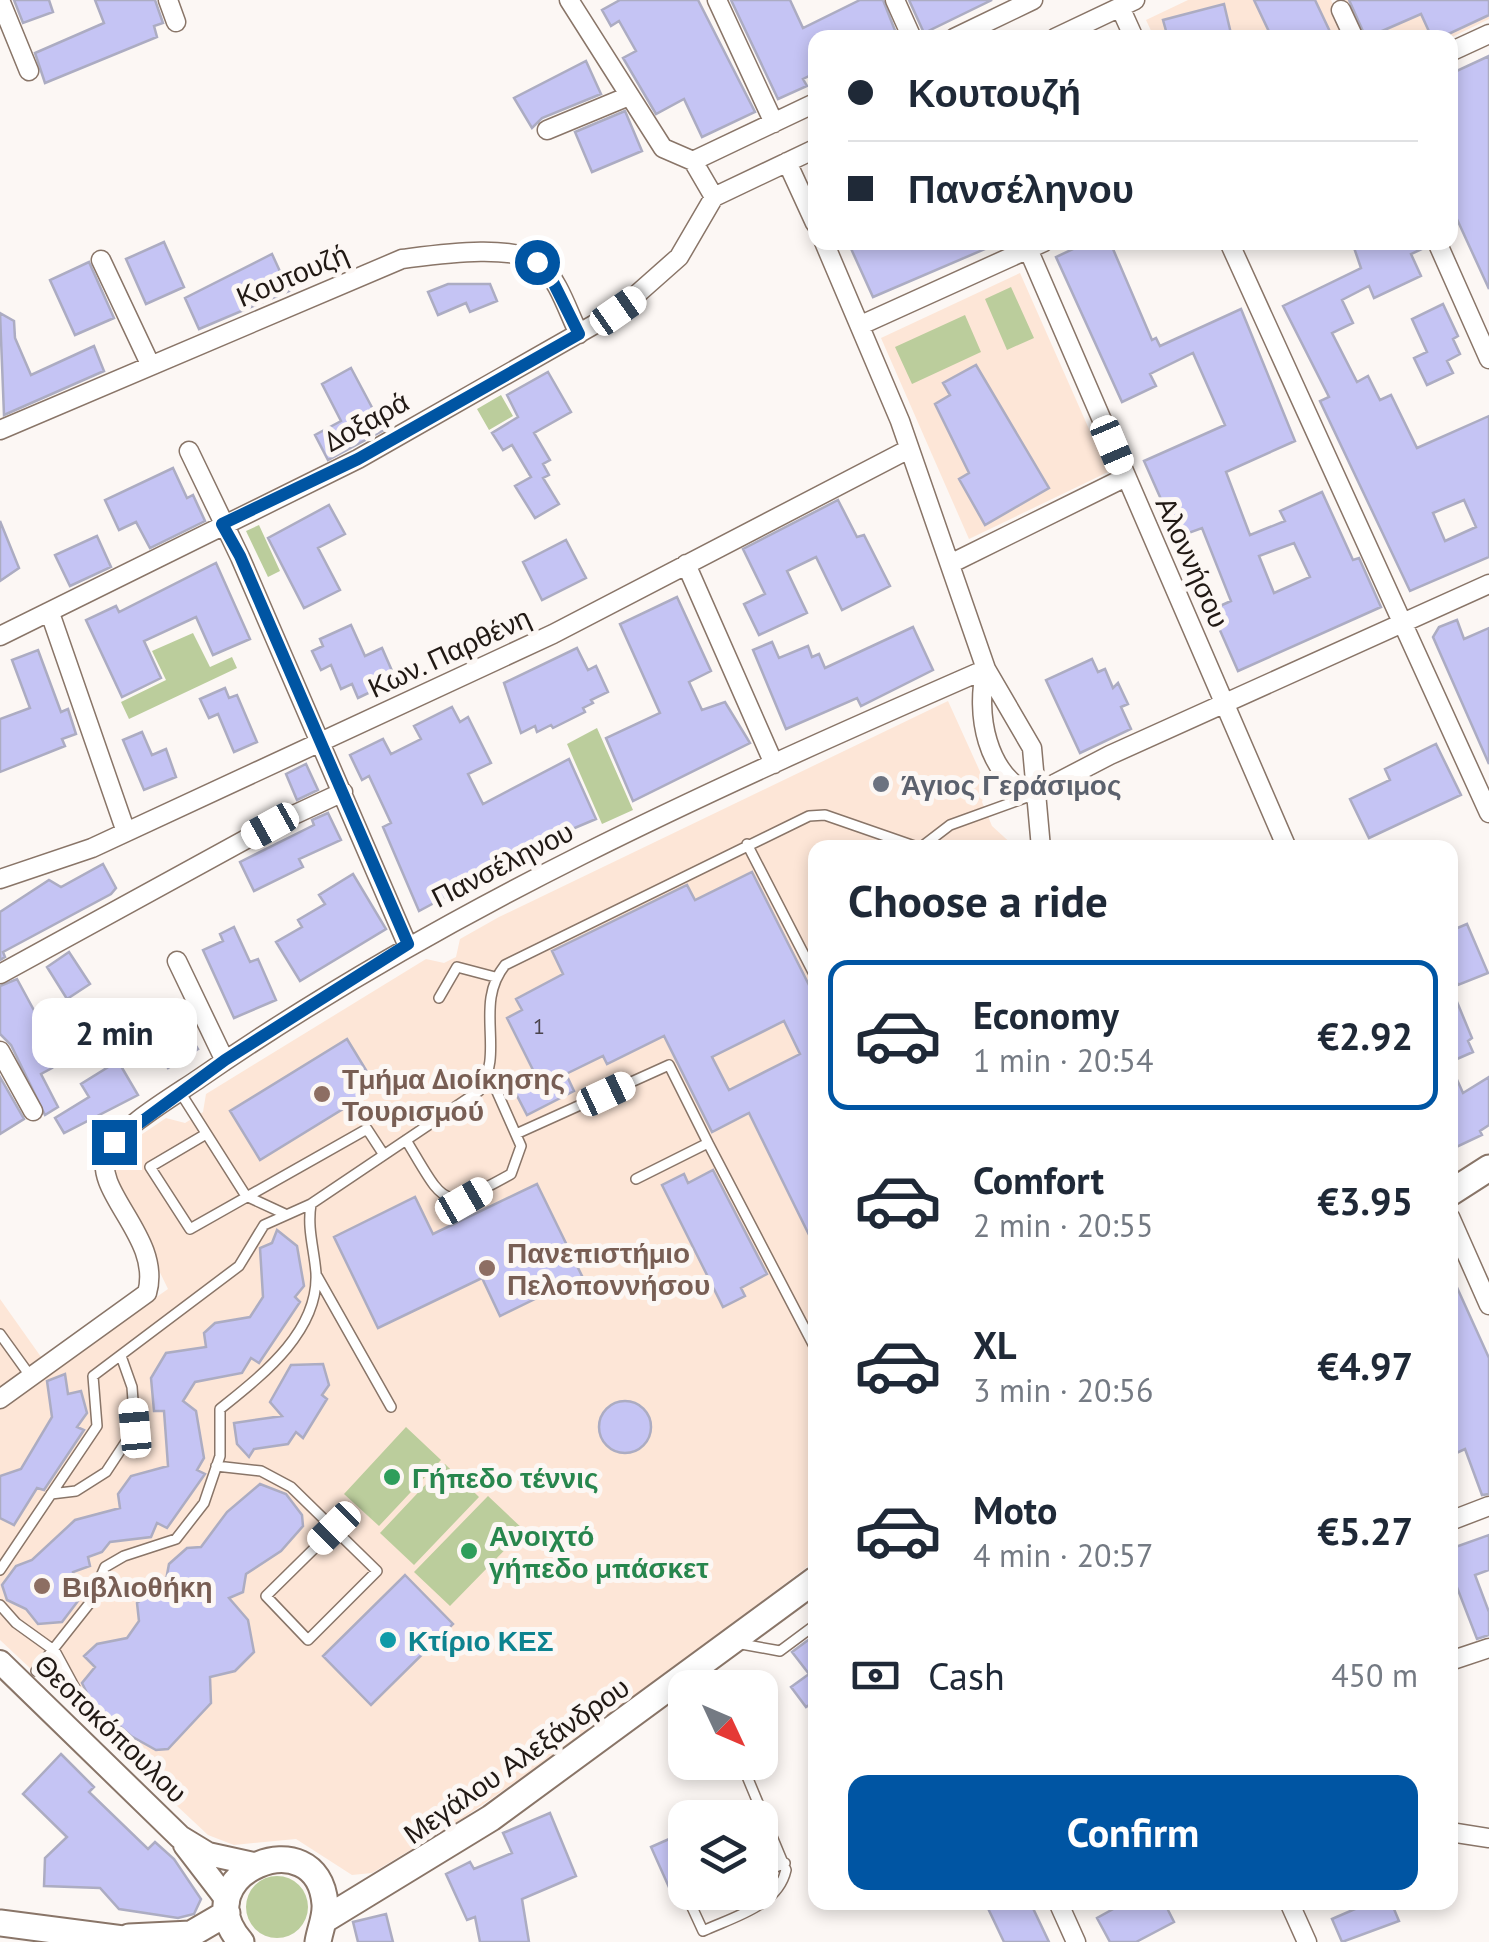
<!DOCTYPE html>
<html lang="en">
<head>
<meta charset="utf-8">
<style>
  :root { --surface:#fff; --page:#f2f2f3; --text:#1f2937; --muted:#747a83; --line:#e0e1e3; --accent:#0055a3 }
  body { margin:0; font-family:"PT Sans",sans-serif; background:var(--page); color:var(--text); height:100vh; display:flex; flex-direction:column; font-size:38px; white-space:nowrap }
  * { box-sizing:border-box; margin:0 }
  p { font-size:32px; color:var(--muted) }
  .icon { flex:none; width:55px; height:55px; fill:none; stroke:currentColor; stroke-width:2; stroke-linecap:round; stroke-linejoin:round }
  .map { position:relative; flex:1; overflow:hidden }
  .sheet { position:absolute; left:808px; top:840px; width:650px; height:1070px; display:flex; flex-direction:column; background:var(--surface); border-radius:20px; box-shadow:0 5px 15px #0003 }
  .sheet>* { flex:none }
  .banner { position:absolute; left:808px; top:30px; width:650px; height:220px; border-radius:20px; box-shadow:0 5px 15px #0003; display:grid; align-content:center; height:220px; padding:0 40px; background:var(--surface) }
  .needle { width:65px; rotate:134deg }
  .tools { position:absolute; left:668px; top:1670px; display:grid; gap:20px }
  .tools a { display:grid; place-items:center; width:110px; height:110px; border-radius:20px; background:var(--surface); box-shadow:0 5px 15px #0003; font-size:50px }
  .end { position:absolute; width:45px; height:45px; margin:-22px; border:12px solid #0055a3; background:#fff; box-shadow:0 0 0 5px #fff }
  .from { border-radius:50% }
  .bubble { position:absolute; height:70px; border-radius:20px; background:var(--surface); box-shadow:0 5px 15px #0003; font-size:32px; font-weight:700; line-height:70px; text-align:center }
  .car { position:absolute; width:30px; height:60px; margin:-30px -15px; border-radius:12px; box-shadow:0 0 8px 2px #0007; background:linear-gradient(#fff 24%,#345 0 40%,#fff 0 76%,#345 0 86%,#fff 0) }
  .banner b { display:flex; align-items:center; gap:35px; height:95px; font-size:38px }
  .banner b+b { border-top:2px solid var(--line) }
  .banner i { width:25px; height:25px; background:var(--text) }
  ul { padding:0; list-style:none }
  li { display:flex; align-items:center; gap:30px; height:150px; margin:0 20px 15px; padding:0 20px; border:5px solid transparent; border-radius:20px }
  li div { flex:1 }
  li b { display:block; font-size:38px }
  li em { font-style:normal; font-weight:700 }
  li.on { border-color:var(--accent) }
  li>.icon { width:90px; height:90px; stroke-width:1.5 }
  h2 { padding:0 40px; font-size:45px; line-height:120px }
  .pay { display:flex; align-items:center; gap:25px; height:110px; padding:0 40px; font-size:38px }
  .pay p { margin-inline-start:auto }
  .action { display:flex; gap:20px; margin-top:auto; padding:20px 40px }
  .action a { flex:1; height:115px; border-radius:20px; background:var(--accent); color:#fff; font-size:40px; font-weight:700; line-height:115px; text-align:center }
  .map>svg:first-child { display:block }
  .built { fill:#fde6d7 }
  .green { fill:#bbcd9c }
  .building { fill:#c5c4f4; stroke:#acacc2; stroke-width:2.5; fill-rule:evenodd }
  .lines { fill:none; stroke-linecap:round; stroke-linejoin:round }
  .service-casing { stroke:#897568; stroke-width:12 }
  .minor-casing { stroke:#897568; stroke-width:21 }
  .tertiary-casing { stroke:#897568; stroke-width:26 }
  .secondary-casing { stroke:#897568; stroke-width:29 }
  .service { stroke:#fff; stroke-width:9 }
  .minor { stroke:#fff; stroke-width:18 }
  .tertiary { stroke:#fff; stroke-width:22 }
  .secondary { stroke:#fff; stroke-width:25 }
  .route { stroke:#0055a3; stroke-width:12 }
  .worship-dot { fill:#6b7280; stroke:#fcf7f4; stroke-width:4 }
  .education-dot { fill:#8d6e63; stroke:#fcf7f4; stroke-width:4 }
  .leisure-dot { fill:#2e9e5b; stroke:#fcf7f4; stroke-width:4 }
  .culture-dot { fill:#0f9aa8; stroke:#fcf7f4; stroke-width:4 }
  .labels { text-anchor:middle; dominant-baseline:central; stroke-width:10; stroke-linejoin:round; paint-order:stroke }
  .number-label { font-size:22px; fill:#4a444c }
  .street-label { font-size:28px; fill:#211914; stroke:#fcf7f4 }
  .worship-label { font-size:28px; font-weight:bold; fill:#5b616d; stroke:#fcf7f4; text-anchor:start }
  .education-label { font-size:28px; font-weight:bold; fill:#785e54; stroke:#fcf7f4; text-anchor:start }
  .leisure-label { font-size:28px; font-weight:bold; fill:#27864d; stroke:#fcf7f4; text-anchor:start }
  .culture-label { font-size:28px; font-weight:bold; fill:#0d838f; stroke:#fcf7f4; text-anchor:start }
</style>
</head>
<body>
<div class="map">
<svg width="1489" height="1942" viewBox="0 0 1489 1942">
  <rect width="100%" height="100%" fill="#fcf7f4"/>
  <path class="built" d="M1188 0H1331L1348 37H1154L1146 20Z
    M1344 0H1489V19L1450 38 1361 37Z
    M1020 273 1108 472 969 539 881 338Z
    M948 701 987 787 982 802 992 826 1015 847 815 848V1561L592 1729 459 1821 372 1873 352 1875 296 1839 234 1845 208 1835 0 1640V1299L51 1371 168 1289 113 1176 114 1153 166 1118 185 1123 203 1112 206 1094 426 959 444 963 456 957 460 939 499 917Z"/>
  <path class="green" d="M1011 287 1034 338 1007 350 985 299Z
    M965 315 981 352 912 384 895 347Z
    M501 395 513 416 489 430 477 409Z
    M259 525 280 571 268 577 246 531Z
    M193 633 210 667 232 657 237 668 129 719 121 702 166 680 152 651Z
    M597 728 633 810 602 824 567 744Z
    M406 1427 441 1460 379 1526 344 1494Z
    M445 1464 479 1497 414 1565 380 1533Z
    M488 1496 524 1530 450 1606 414 1572Z
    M246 1907a31 31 0 1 1 62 0a31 31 0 1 1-62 0Z"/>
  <path class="building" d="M14 0H49L53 12 23 23Z
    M95 0H155L163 23 154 26 157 37 45 83 35 53 104 23Z
    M620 0H698L755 112 702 137 684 99 656 114 623 58 636 51 619 21 611 26 602 10Z
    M731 0H790L803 28 860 0H883L898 38H815V73L803 79 807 86 778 99Z
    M909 0H992L924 33Z
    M1254 0H1315L1333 38H1272Z
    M1349 0H1489V15L1440 38H1432L1421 14 1366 38Z
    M1224 4 1232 38H1168L1163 20Z
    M1489 56V289L1450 204V74Z
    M586 61 601 94 542 118 532 128 514 98Z
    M625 111 642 151 592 172 575 132Z
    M164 242 184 287 146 304 126 259Z
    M848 242H999V243L873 297Z
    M1088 242H1110L1152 340 1156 338 1160 346 1241 309 1295 441 1226 472 1250 535 1285 521 1280 511 1322 492 1353 560 1359 558 1381 607 1238 671 1211 610 1231 601 1202 528 1172 539 1160 508 1164 506 1144 461 1225 425 1193 353 1150 374 1156 386 1122 402 1056 257ZM1294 543 1310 577 1274 593 1259 556Z
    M1352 242H1425L1426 247 1411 254 1421 276 1374 298 1369 286 1342 300 1353 323 1332 333 1357 382 1368 376 1380 400 1391 395 1417 448 1489 416V557L1410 591 1320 401 1329 397 1283 306 1361 268ZM1464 500 1476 527 1445 541 1433 513Z
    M272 254 289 291 199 329 185 298Z
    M89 262 114 318 75 335 50 280Z
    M448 284H490L497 301 470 312 466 303 438 315 428 292Z
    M1443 304 1458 336 1453 339 1460 354 1447 361 1453 373 1427 385 1414 358 1427 352 1412 319Z
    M0 313 14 321 15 338 31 375 94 346 104 371 4 415Z
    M976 365 1049 488 985 525 959 479 969 473 935 404 950 395 943 383Z
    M351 368 384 430 328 460 315 435 341 421 322 384Z
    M548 372 571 412 534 433 550 460 543 464 549 475 543 478 559 504 535 518 515 486 531 477 512 445 503 450 492 433 518 417 507 395Z
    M173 468 187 498 193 495 205 521 150 548 136 522 119 530 105 500Z
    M838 500 857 537 864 535 890 586 842 610 816 557 787 571 807 613 759 635 744 604 765 594 743 549Z
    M329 505 345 534 318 548 340 590 304 608 268 538Z
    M0 521 19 568 0 581Z
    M97 536 111 567 70 586 55 555Z
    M566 540 586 578 542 600 523 562Z
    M216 563 250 639 213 655 196 617 144 641 161 678 122 697 86 620 116 606 119 612Z
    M677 597 711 671 689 682 702 710 725 702 750 743 633 801 606 738 660 713 620 624Z
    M1457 620 1464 639 1489 628V764L1433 637 1439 627Z
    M351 625 365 656 382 648 396 680 358 698 352 684 341 689 331 665 321 670 312 651 323 646 320 639Z
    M913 627 933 670 861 706 857 698 786 729 753 650 772 642 779 658 808 646 812 657 819 654 825 668Z
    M577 648 588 670 596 666 608 692 591 700 593 703 583 708 585 712 553 728 551 725 537 732 535 726 521 733 504 683Z
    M38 650 61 712 68 709 76 734 62 739 65 746 0 772V719L30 708 12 660Z
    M1092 659 1098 672 1105 669 1113 688 1118 683 1128 704 1121 707 1131 729 1080 753 1046 680Z
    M225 688 229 698 237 695 257 742 234 752 218 714 209 718 200 699Z
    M452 707 460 722 468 717 491 763 468 774 483 804 569 759 596 819 508 856 510 862 419 911 383 827 391 823 369 776 362 780 350 755 383 739 391 754 421 739 414 726Z
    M142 732 152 755 166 749 176 777 144 790 123 740Z
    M1436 744 1461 795 1369 838 1350 799 1390 780 1385 769Z
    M306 764 318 790 297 800 286 774Z
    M328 813 341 840 299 859 303 867 254 891 240 862 314 825 312 820Z
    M103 864 116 888 111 894 3 952 5 957 0 960V912L49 880 61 887Z
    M752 872 815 997V1164L810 1166 815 1177V1247L749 1113 712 1132 664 1036 607 1064 603 1056 566 1074 574 1091 527 1115 513 1088 536 1076 507 1018 522 1010 516 999 563 974 552 951 687 885 695 900ZM784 1021 800 1054 729 1090 712 1057Z
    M353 874 386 929 300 981 276 942 302 927 298 920 325 904 319 895Z
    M1467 924 1488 973 1458 985 1450 966V931Z
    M234 927 250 962 258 959 276 1000 234 1018 203 950 223 941 220 934Z
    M69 952 90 984 67 999 47 967Z
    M17 979 36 1014 48 1007 68 1041 45 1054 52 1068 41 1074 58 1107 45 1115 11 1045 0 1034V986Z
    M1450 985 1472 1038 1468 1041 1473 1052 1450 1062Z
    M174 1010 198 1049 168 1068 151 1040 160 1034 154 1023Z
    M347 1039 377 1088 260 1160 230 1111Z
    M118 1061 138 1095 64 1133 55 1118 89 1097 81 1084Z
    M1450 1064 1463 1093 1489 1077V1125L1480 1131 1482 1135 1450 1150Z
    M0 1077 24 1119 0 1134Z
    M713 1170 767 1274 741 1288 745 1296 723 1307 662 1185 684 1174 688 1183Z
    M537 1184 582 1276 500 1316 482 1278 378 1328 334 1237 415 1197 433 1234Z
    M277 1230 297 1246 304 1286 295 1297 300 1302 259 1363 251 1358 242 1373 195 1382 183 1401 196 1411 204 1458 197 1470 205 1474 167 1528 157 1523 151 1537 110 1542 102 1552 88 1557 90 1566 73 1572 78 1601 62 1622 38 1624 26 1609 7 1600 2 1585 16 1566 32 1560 75 1520 120 1508 118 1494 131 1476 168 1466 164 1411H154L151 1378 166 1353 206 1347 204 1333 215 1323 250 1317 263 1297 260 1248 272 1243Z
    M1450 1272 1489 1358V1494L1482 1495 1465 1449 1450 1456Z
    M323 1364 329 1385 322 1395 327 1399 303 1438 296 1432 288 1444 254 1449 249 1457 237 1444 234 1423 282 1416 270 1402 291 1365Z
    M65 1374 68 1394 81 1391 87 1413 77 1427 84 1430 44 1490 37 1488 14 1525 0 1518V1476L21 1469 52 1417 47 1381Z
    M599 1427a26 26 0 1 1 52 0a26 26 0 1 1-52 0Z
    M260 1484 286 1494 302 1515 303 1526 281 1551 246 1574 243 1592 229 1598 248 1620 254 1652 235 1671 210 1677 211 1703 168 1749 156 1750 131 1736 91 1701 82 1683 95 1667 84 1656 97 1644 127 1638 139 1621 137 1603 166 1580 169 1564 187 1548 201 1547 227 1512Z
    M1489 1535V1570L1475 1575 1489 1612V1635L1477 1639 1453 1577 1450 1578V1549Z
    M405 1575 453 1624 371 1705 323 1656Z
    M815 1635V1701L806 1707 791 1687 809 1674 792 1652Z
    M61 1754 94 1787 89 1792 148 1849 155 1842 174 1859 201 1899 194 1914 178 1918 119 1909 100 1888 44 1886 45 1858 67 1837 23 1794Z
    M550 1813 576 1876 522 1899 529 1942H480L475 1917 467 1920 446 1874 470 1862 474 1869 512 1853 503 1833Z
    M685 1832V1889L672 1894 651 1847Z
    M985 1902H1030L1049 1942H1004Z
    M1126 1902H1164L1174 1922 1136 1942H1110L1097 1918Z
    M1371 1902H1391L1399 1921 1342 1942 1332 1919Z
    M386 1914 393 1942H358L353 1922Z"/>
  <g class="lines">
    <g class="service-casing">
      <path id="service" d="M747 844 815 976
        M920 848 950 825 1030 796
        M439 998 457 967 495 977
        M180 1092 246 1196 285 1214
        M206 1134 150 1167 190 1229 367 1129 384 1155
        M516 1134 669 1065 708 1143
        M406 1140C446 1206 441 1213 511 1174L521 1146 490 1076
        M636 1179 708 1143 815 1348
        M317 1276 391 1407
        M0 1334 31 1377
        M216 1466 261 1471 291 1487 377 1571 308 1640 266 1596 334 1529
        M51 1494 76 1491 106 1472 135 1428 132 1387 121 1356
        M0 1570 97 1426 93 1376 239 1266 264 1225 311 1204
        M0 1605 16 1623 55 1651 88 1712 164 1782
        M736 1643 780 1651 815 1625
        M36 1671 89 1604 105 1567 124 1556 176 1539 204 1503 220 1456V1409C261 1376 319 1332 316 1273 314 1248 307 1229 311 1204L479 1091C506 1052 473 1005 505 965L809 816 825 815 920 848
        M760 1874 785 1863
        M719 1892 691 1905 703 1931C733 1917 778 1906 786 1870L741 1762"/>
    </g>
    <g class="minor-casing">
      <path id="minor" d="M0 0 29 71
        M168 0 176 22
        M569 0 663 148 693 161 714 197
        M717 0 774 123
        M895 0 912 38
        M1120 7 1134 38
        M1341 10 1354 38
        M954 38 1033 0
        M1055 38 1135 0
        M1450 52 1489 34
        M547 130 629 96
        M693 161 815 103
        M787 162 815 223
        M714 197 815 149
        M824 242 900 421 986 669 1032 748 1041 848
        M1025 242 1287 848
        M1229 242 1489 813
        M1437 242 1489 359
        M101 260 150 364
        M861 325 1044 242
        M0 430 402 259C434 255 516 242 541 265 559 281 568 312 579 334
        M189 451 240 557 407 944
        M686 564 774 764
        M950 564 1126 477
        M50 613 126 832
        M0 636 358 459 618 311 679 257 714 197
        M986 669C975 712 986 777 1033 795
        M1033 795 1110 755 1489 584
        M0 879 92 848 553 634 909 449
        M177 961 225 1061
        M0 974 270 826 343 792
        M0 1051 33 1111
        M1450 1217 1489 1305
        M0 1399 147 1293C163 1238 91 1191 107 1153 117 1129 177 1094 200 1078 445 908 714 788 986 669
        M1450 1521 1489 1506
        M1450 1661 1489 1648
        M1450 1832 1489 1838
        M1058 1902 1076 1942
        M1289 1902 1307 1942"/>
    </g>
    <g class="tertiary-casing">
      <path id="tertiary" d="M0 1662 180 1837 208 1854 254 1864
        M185 1845 228 1901"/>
    </g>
    <g class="secondary-casing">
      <path id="secondary" d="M1450 1193 1489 1168
        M324 1920 491 1818 815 1580
        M0 1923 146 1942
        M129 1937 191 1934 227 1913
        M241 1942C181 1874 318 1817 325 1904 326 1917 320 1929 318 1942"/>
    </g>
    <use href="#service" class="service"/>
    <use href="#minor" class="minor"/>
    <use href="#tertiary" class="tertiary"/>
    <use href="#secondary" class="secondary"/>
  </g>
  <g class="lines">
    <path class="route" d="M114 1142 225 1060 408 944 240 556 222 524 358 459 579 334 552 280 537 262"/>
  </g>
  <circle class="worship-dot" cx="881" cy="784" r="10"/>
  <g class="education-dot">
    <circle cx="322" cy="1094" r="10"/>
    <circle cx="487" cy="1268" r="10"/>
    <circle cx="42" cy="1586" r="10"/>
  </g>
  <g class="leisure-dot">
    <circle cx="392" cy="1477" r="10"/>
    <circle cx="469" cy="1551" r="10"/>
  </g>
  <circle class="culture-dot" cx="388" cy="1640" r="10"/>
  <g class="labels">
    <g class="number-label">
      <text x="539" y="1026">1</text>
    </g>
    <g class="street-label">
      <text transform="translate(292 275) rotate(-23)">Κουτουζή</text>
      <text transform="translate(366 421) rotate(-29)">Δοξαρά</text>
      <text transform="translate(1193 562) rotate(66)">Αλοννήσου</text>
      <text transform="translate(449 652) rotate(-25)">Κων. Παρθένη</text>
      <text transform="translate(502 864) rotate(-27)">Πανσέληνου</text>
      <text transform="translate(111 1728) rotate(44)">Θεοτοκόπουλου</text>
      <text transform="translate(516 1760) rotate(-35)">Μεγάλου Αλεξάνδρου</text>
    </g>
    <g class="worship-label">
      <text x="901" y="784">Άγιος Γεράσιμος</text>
    </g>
    <g class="education-label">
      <text x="342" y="1078">Τμήμα Διοίκησης<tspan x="342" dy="32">Τουρισμού</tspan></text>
      <text x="507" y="1252">Πανεπιστήμιο<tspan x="507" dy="32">Πελοποννήσου</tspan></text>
      <text x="62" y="1586">Βιβλιοθήκη</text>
    </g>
    <g class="leisure-label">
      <text x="412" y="1477">Γήπεδο τέννις</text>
      <text x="489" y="1535">Ανοιχτό<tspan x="489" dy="32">γήπεδο μπάσκετ</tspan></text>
    </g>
    <g class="culture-label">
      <text x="408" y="1640">Κτίριο ΚΕΣ</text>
    </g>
  </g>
</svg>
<div class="tools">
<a><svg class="needle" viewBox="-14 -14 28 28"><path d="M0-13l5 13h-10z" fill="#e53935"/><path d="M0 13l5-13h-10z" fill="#747a83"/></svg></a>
<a><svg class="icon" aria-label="layers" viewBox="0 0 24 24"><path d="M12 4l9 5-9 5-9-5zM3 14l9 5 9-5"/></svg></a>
</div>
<i class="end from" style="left:537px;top:262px"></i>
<i class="end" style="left:114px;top:1142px"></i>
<div class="bubble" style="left:32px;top:998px;width:165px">2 min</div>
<i class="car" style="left:618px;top:311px;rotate:55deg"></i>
<i class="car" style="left:1112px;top:445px;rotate:157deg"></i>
<i class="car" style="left:270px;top:826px;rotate:241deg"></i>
<i class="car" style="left:606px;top:1094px;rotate:65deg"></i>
<i class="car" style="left:464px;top:1201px;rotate:60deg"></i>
<i class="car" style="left:135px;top:1428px;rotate:355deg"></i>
<i class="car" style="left:334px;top:1528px;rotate:225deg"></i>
<div class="banner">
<b><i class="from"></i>Κουτουζή</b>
<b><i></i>Πανσέληνου</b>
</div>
<section class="sheet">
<h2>Choose a ride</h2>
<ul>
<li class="on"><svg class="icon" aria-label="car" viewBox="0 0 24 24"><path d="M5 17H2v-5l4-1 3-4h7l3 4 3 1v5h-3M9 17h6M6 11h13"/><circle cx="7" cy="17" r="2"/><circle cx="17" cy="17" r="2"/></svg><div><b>Economy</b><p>1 min · 20:54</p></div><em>€2.92</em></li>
<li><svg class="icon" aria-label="car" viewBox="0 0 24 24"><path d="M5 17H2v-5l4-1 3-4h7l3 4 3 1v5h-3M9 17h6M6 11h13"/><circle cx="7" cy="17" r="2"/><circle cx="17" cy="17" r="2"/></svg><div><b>Comfort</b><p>2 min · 20:55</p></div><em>€3.95</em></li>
<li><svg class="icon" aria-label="car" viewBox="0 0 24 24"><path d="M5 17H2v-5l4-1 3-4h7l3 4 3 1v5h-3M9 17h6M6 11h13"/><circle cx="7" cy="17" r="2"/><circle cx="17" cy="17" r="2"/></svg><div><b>XL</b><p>3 min · 20:56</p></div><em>€4.97</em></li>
<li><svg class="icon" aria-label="car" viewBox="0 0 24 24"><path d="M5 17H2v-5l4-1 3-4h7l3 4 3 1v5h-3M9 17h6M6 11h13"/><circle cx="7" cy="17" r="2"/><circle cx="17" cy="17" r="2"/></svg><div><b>Moto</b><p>4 min · 20:57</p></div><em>€5.27</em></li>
</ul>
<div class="pay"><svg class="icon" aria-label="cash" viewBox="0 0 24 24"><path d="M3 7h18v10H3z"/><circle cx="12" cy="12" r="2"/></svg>Cash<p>450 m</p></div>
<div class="action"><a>Confirm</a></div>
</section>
</div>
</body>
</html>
